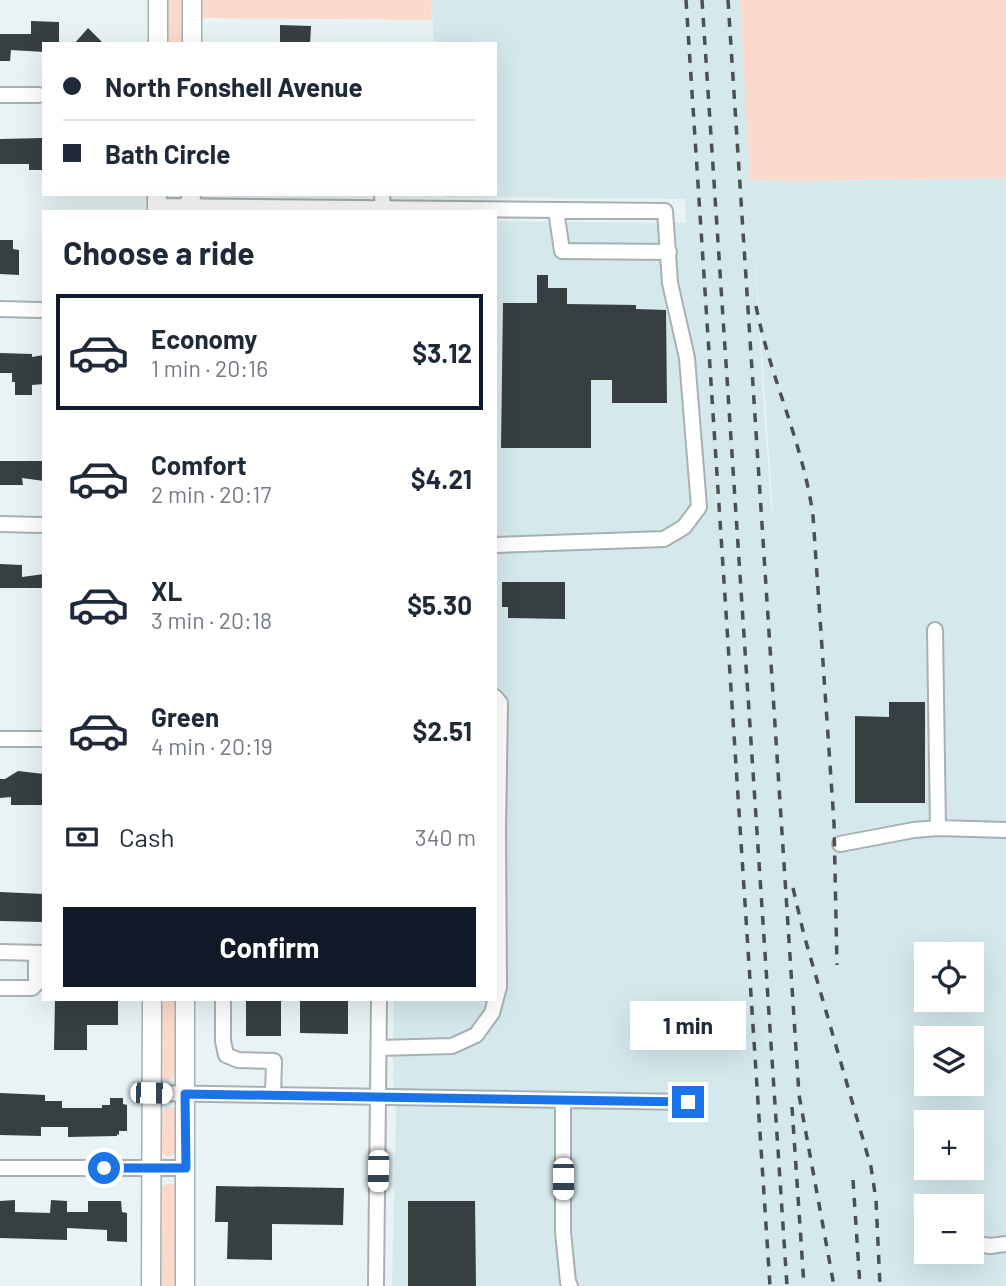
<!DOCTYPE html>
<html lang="en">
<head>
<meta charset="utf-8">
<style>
  :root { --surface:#fff; --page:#f2f2f3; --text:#1f2937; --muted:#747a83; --line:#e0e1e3; --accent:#111827 }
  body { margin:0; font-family:Barlow,sans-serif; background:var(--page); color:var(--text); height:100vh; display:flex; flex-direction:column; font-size:26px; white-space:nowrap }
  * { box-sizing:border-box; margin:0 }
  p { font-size:23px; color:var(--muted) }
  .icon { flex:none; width:38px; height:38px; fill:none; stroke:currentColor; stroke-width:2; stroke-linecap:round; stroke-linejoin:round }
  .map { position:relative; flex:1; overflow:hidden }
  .details { position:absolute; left:42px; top:210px; width:455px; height:791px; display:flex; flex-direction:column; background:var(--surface); border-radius:0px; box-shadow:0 7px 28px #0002 }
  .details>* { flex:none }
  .banner { position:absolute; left:42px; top:42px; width:455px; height:154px; border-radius:0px; box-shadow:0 7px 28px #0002; display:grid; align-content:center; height:154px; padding:0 21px; background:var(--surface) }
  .fabs { position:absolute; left:914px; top:942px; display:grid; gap:14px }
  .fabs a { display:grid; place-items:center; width:70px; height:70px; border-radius:0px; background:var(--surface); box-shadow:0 7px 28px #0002; font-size:35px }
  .end { position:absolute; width:32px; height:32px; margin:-16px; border:9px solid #1a73e8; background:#fff; box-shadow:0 0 0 4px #fff }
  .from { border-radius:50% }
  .bubble { position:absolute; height:49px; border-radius:0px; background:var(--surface); box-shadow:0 7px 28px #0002; font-size:23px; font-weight:700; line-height:49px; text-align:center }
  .car { position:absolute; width:21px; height:42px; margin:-21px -10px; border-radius:9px; box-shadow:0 0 5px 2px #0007; background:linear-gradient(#fff 24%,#345 0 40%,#fff 0 76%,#345 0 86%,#fff 0) }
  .banner b { display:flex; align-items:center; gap:24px; height:66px; font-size:26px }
  .banner b+b { border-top:2px solid var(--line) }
  .banner i { width:18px; height:18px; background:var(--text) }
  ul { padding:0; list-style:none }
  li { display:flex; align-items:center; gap:21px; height:116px; margin:0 14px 10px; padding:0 7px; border:4px solid transparent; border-radius:0px }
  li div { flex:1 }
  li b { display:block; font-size:26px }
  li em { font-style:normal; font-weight:700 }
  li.selected { border-color:var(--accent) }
  li>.icon { width:63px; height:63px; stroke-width:1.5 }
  h2 { padding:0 21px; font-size:32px; line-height:84px }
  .pay { display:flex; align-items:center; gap:18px; height:77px; padding:0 21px; font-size:26px }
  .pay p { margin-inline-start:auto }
  .action { display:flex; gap:14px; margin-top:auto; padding:14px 21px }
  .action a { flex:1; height:80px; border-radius:0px; background:var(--accent); color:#fff; font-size:28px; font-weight:700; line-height:80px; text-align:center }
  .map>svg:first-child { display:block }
  .built { fill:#d5e9ec; fill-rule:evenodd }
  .green { fill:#fbdacd }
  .building { fill:#373f41 }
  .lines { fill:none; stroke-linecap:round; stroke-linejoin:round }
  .minor-casing { stroke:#a7b1b3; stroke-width:18 }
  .major-casing { stroke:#a7b1b3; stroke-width:21 }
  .minor { stroke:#fff; stroke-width:14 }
  .major { stroke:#fff; stroke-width:18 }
  .rail { stroke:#4b5051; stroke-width:3.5; stroke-dasharray:9 9; stroke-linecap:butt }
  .route { stroke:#1a73e8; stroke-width:9 }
</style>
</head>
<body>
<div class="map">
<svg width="1006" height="1286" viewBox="0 0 1006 1286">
  <rect width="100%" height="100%" fill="#e9f3f5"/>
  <path class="built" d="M431 0H740L751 180 790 181 1006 178V1286H392L396 1114 393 1081 394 999H495V221L686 223 685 199 445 197 444 194H495V44H434ZM753 226 773 513H772L765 426ZM926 954H971V999H926ZM926 1038H971V1083H926ZM926 1122H971V1167H926ZM926 1206H971V1251H926Z"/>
  <path class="green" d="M167 0H185V44H167Z
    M201 0H431L432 20 201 18Z
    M740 0H1006V178L790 181 750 180Z
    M160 999H179V1074L171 1079 165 1080 160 1075Z
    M175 1107 178 1112V1150L171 1156H166L160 1151V1114L166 1108Z
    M167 1184H176L178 1190 177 1286H159L160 1187Z"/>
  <path class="building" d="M31 21 59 22V44H44V52L11 50 10 61H0V34H31Z
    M280 25 311 26 310 44H280Z
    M88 28 104 44H74Z
    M43 138 44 170H29V164H0V139Z
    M0 240H13V249L19 250V275L0 274Z
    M537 275H548V288H567V304L636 305V309L666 310 667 403H612V380H591V448H501L503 303H537Z
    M0 353 32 354V357L44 355V384L32 385V395H15V382H12V373H0Z
    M0 461H44V481L22 478 23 485H0Z
    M0 564 22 565V577L44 574V588H0Z
    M502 582H565V619L508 618V607H502Z
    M889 702H925V803H855V716L889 717Z
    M18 771 44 774V805H11V797L0 798V779H5Z
    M0 892 44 894V922L0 921Z
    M55 999H118V1025H87V1050H54Z
    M246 999H281V1036H246Z
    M300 999H348V1034L300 1033Z
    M0 1093 45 1095V1101H62V1108H102V1105H110V1098H123V1104L127 1105V1131H119V1135L117 1134V1136L68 1137V1127H41V1136L0 1135Z
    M216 1186 344 1188 343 1225 272 1224V1260L227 1259 228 1222H215Z
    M15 1200V1212L50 1213 51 1200 67 1201V1212H88V1201H121L122 1212 127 1213V1242L107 1241V1230L67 1228V1240L0 1238V1201Z
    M408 1201H475L476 1286H408Z"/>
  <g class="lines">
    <g class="minor-casing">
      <path id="minor" d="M0 95H39
        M382 194 383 212
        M157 206 665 211 670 283 687 358 699 507 684 527 664 539 495 545
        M556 210 562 251 669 252
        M0 309 40 310
        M0 524 40 525
        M935 630 938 828
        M495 697 500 703 498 830H495
        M0 739H44
        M840 844 914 830 938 828 1006 830
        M0 952 42 953
        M0 988H32L36 984V953
        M223 999V1041L226 1055 238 1060 274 1061 273 1095
        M379 1048 452 1046 476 1035 492 1013 499 987 498 830
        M151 1093 688 1102
        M563 1100V1232L568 1282 570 1286
        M0 1168H186
        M971 1243 990 1246 1006 1244
        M376 1286 379 999"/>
    </g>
    <g class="major-casing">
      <path id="major" d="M158 44V0
        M192 44V0
        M157 212V194
        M190 212 191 194
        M151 1286 152 999
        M185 1286V999"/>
    </g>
    <use href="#minor" class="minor"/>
    <use href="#major" class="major"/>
    <path class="rail" d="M686 0 770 1286
      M702 0 787 1286
      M728 0 799 1095 834 1286
      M756 306C770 378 803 442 813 516L834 823 837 965
      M793 888 804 935 871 1167 876 1200 880 1286
      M792 1107 804 1286
      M853 1180 860 1286"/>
  </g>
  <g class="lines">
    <path class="route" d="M104 1168H186L185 1094 688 1102"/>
  </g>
</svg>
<div class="fabs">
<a><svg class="icon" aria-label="locate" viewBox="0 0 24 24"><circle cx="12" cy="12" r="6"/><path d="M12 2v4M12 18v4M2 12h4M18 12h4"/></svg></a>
<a><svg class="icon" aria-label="layers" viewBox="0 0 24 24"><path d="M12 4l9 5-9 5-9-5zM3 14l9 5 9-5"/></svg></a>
<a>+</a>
<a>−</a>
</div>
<i class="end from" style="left:104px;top:1168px"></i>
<i class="end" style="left:688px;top:1102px"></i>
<div class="bubble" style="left:630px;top:1001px;width:116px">1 min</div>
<i class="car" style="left:151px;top:1093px;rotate:91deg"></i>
<i class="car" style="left:378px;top:1171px;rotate:181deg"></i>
<i class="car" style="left:563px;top:1179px;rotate:180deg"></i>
<div class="banner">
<b><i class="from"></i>North Fonshell Avenue</b>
<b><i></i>Bath Circle</b>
</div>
<section class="details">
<h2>Choose a ride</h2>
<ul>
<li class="selected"><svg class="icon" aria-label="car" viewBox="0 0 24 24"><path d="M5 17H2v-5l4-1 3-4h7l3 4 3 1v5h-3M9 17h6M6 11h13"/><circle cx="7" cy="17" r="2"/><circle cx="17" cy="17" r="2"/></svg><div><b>Economy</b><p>1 min · 20:16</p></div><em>$3.12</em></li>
<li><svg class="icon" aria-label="car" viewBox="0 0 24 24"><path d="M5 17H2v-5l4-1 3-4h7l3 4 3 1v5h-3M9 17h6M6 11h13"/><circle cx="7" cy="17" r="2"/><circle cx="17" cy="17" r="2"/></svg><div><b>Comfort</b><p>2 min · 20:17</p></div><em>$4.21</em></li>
<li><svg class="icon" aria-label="car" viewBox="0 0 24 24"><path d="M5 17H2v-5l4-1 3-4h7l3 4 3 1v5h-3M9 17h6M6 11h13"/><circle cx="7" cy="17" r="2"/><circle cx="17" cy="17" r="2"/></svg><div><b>XL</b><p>3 min · 20:18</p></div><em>$5.30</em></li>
<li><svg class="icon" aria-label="car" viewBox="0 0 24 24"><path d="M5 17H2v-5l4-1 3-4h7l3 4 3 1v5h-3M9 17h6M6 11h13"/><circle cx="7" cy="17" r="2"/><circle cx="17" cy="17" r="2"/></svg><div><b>Green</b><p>4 min · 20:19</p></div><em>$2.51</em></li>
</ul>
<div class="pay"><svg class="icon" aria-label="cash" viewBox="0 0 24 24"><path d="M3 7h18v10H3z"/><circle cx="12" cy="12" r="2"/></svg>Cash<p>340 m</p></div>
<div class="action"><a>Confirm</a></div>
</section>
</div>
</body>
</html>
